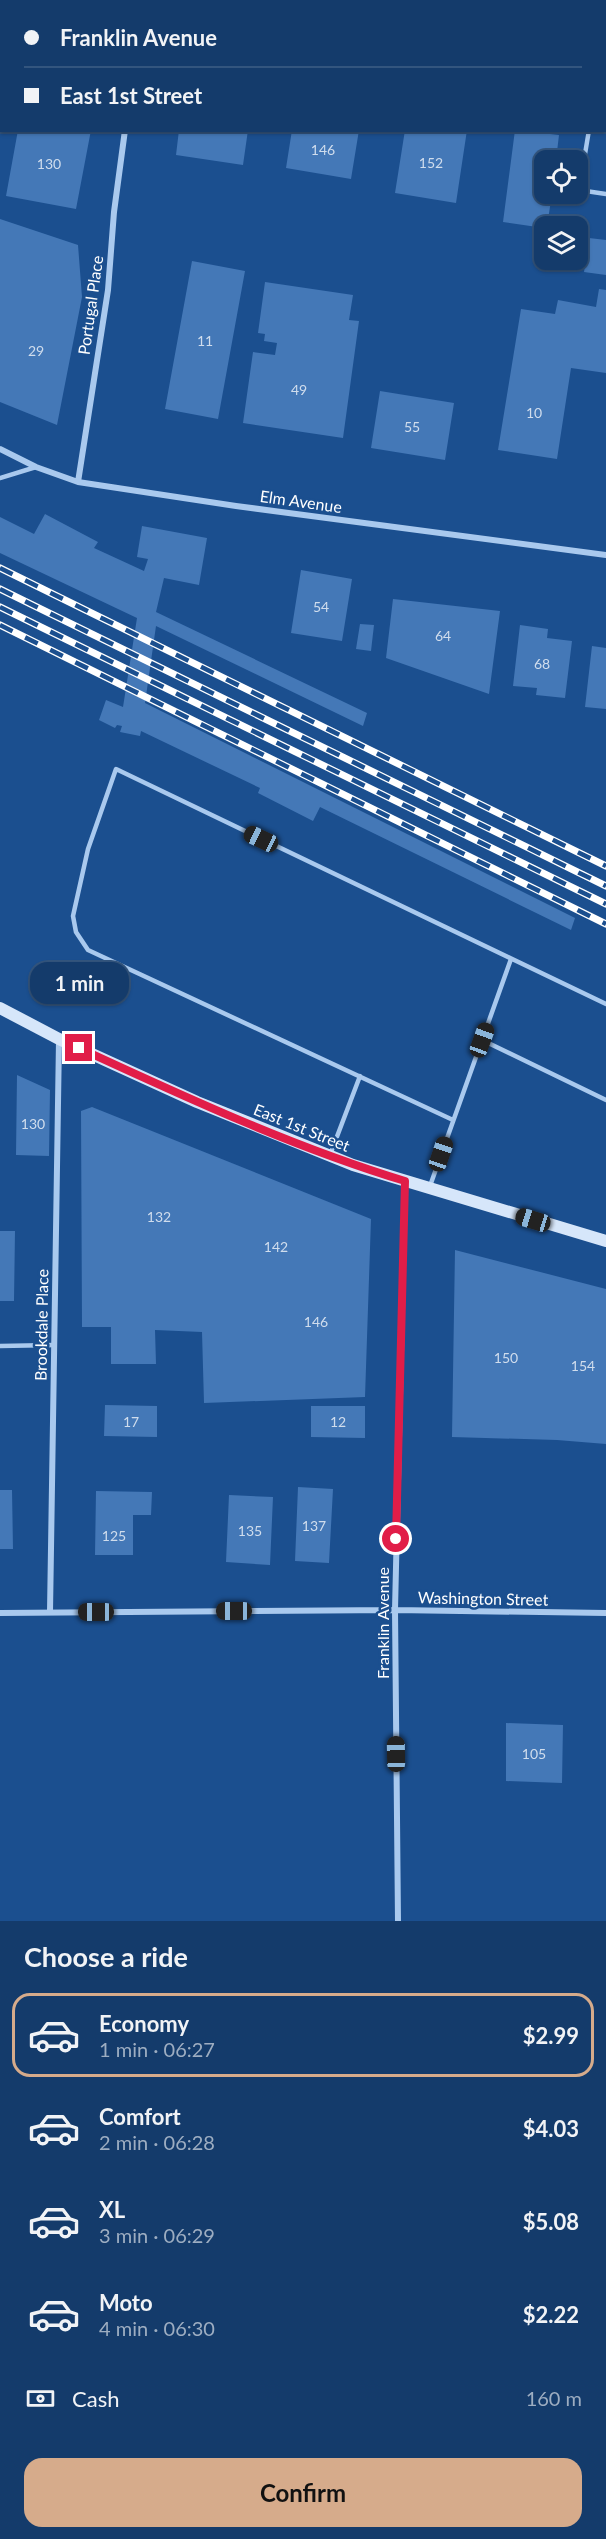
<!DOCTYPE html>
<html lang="en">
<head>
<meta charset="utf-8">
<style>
  :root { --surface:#143b6b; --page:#1d4271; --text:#f1f3f6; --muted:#9dadc1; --line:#33557e; --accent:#d6ab8b }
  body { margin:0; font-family:Lato,sans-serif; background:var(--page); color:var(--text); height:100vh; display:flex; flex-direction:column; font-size:22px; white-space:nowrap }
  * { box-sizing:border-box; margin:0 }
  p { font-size:20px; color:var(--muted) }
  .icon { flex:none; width:33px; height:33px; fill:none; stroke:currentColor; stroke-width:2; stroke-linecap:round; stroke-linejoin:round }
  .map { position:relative; height:1921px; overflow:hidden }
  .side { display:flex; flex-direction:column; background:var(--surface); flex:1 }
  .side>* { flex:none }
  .top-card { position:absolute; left:0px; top:0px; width:606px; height:132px; box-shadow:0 2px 4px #0004,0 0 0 2px var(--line); display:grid; align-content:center; height:132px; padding:0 24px; background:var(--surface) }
  .fabs { position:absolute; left:534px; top:150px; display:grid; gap:12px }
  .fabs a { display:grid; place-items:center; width:54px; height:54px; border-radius:12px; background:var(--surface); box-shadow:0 2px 4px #0004,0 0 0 2px var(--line); font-size:30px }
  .end { position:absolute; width:27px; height:27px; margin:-14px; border:8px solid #e11d48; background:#fff; box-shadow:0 0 0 3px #fff }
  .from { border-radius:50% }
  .bubble { position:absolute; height:42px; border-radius:18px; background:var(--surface); box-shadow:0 2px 4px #0004,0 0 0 2px var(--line); font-size:20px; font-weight:700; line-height:42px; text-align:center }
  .car { position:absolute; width:18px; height:36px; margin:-18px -9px; border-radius:8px; box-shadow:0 0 4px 2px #0007; background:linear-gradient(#222 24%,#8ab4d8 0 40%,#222 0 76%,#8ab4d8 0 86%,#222 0) }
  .top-card b { display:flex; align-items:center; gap:21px; height:57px; font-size:22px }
  .top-card b+b { border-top:2px solid var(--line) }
  .top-card i { width:15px; height:15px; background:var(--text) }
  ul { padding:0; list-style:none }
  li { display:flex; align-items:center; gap:18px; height:84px; margin:0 12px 9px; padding:0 12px; border:3px solid transparent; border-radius:18px }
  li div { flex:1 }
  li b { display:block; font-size:22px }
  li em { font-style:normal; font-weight:700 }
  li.selected { border-color:var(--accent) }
  li>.icon { width:54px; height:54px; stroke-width:1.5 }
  h2 { padding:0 24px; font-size:27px; line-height:72px }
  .pay { display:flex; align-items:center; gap:15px; height:66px; padding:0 24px; font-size:22px }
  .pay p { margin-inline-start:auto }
  .button { display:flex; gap:12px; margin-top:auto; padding:12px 24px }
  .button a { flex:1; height:69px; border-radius:18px; background:var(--accent); color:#111; font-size:24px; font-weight:700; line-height:69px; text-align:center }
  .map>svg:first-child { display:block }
  .building { fill:#4478b7 }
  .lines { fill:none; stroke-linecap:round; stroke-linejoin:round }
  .service { stroke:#a9c9ee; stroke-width:4.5 }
  .minor { stroke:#a9c9ee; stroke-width:6 }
  .tertiary { stroke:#a9c9ee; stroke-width:10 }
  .secondary { stroke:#d6e6fa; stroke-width:12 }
  .rail-casing { stroke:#fff; stroke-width:7 }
  .rail { stroke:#1b4f8f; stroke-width:4.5; stroke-dasharray:14; stroke-linecap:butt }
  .route { stroke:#e11d48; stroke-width:8 }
  .labels { text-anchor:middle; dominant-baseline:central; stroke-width:5; stroke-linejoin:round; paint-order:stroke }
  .number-label { font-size:14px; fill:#d0dded }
  .street-label { font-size:16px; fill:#fff; stroke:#1b4f8f }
</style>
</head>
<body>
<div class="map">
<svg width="606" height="1921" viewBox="0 0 606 1921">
  <rect width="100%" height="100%" fill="#1b4f8f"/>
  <path class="building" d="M18 130H91L76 209 6 196Z
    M179 130H248L243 165 176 155Z
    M292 130H359L351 179 286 168Z
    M405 130H467L456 203 395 193Z
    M515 130 559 135 556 160H544V194H552L547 226 544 228 503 222Z
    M0 219 78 245 82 297 57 425 0 402Z
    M589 238 606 240V275L584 272Z
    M192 261 245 271 218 419 165 409Z
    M265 282 353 295 349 320 359 321 343 438 243 423 253 352 275 355 277 343 264 341 265 334 258 333Z
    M599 289 606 290V373L571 368 557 459 498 450 521 309 555 314 558 300 596 307Z
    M380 391 454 403 445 460 371 448Z
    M45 514 98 542 94 548 144 571 148 559 137 557 142 526 207 538 199 585 164 578 156 612 367 713 363 726 156 626 145 703 575 918 571 930 320 807 313 821 258 793 260 788 141 731 140 736 120 732 122 726 117 725 115 728 99 720 106 700 123 707 137 618 0 553V517L34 534Z
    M301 570 352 579 342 641 291 633Z
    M393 599 500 611 489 694 386 658Z
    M360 624 374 625 371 651 356 649Z
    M520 625 548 629 547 638 572 641 565 698 536 695 537 688 513 686Z
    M592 646 606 648V709L585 707Z
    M17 1075 50 1090 49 1156 16 1155Z
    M92 1107 371 1219 365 1397 204 1403 202 1332 155 1330 156 1364H111V1327H82L81 1111Z
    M0 1231H15L14 1301H0Z
    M455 1250 606 1289V1444L557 1440 452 1437Z
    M105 1405 157 1406V1437L104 1436Z
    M311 1406H365V1438L311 1437Z
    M298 1487 333 1489 329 1563 295 1561Z
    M0 1490H12L13 1549H0Z
    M96 1491 152 1492 151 1515H133V1555H95Z
    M229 1495 273 1497 270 1565 226 1562Z
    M506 1723 563 1725 562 1783 506 1781Z"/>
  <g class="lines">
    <path class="service" d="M604 129H606
      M589 130 579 190 606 194
      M0 478 36 467
      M482 1040 606 1100
      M453 1120 88 950 76 932 73 916 88 849 116 769 606 1004
      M330 1155 360 1076
      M430 1186 511 959
      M0 1346 54 1345"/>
    <path class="minor" d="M143 2V0
      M340 2V0
      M0 449 36 467 78 482 236 506 606 555
      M78 482 108 290 114 212 125 130
      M50 1612 59 1040
      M0 1613 395 1610 606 1613
      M398 1921 395 1610 405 1181"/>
    <path class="tertiary" d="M210 0 221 2
      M604 54H606"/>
    <path class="secondary" d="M0 1008 59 1039 197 1102 353 1165 606 1241"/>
    <g class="rail-casing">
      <path id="rail" d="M0 568 606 866
        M0 589 606 886
        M0 607 606 904
        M0 625 606 924"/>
    </g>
    <use href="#rail" class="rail"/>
  </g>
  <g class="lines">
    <path class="route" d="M79 1048C185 1097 293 1147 405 1181L396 1539"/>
  </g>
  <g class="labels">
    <g class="number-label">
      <text x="323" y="149">146</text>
      <text x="431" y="162">152</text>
      <text x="49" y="163">130</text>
      <text x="205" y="340">11</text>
      <text x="36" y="350">29</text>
      <text x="299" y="389">49</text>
      <text x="534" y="412">10</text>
      <text x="412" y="426">55</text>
      <text x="321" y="606">54</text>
      <text x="443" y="635">64</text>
      <text x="542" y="663">68</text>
      <text x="33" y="1123">130</text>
      <text x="159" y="1216">132</text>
      <text x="276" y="1246">142</text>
      <text x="316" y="1321">146</text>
      <text x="506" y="1357">150</text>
      <text x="583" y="1365">154</text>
      <text x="131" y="1421">17</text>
      <text x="338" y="1421">12</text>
      <text x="314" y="1525">137</text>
      <text x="250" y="1530">135</text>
      <text x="114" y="1535">125</text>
      <text x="534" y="1753">105</text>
    </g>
    <g class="street-label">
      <text transform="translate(90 305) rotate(-82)">Portugal Place</text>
      <text transform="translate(301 501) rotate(8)">Elm Avenue</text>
      <text transform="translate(302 1127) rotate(22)">East 1st Street</text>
      <text transform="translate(41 1325) rotate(-89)">Brookdale Place</text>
      <text transform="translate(483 1598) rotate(1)">Washington Street</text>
      <text transform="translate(382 1623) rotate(-90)">Franklin Avenue</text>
    </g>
  </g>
</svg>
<div class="fabs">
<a><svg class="icon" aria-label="locate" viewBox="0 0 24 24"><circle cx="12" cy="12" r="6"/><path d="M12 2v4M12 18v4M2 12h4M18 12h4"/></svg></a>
<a><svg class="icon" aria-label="layers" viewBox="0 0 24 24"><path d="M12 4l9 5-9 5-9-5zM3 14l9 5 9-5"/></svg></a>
</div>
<i class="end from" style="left:396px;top:1539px"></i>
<i class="end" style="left:79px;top:1048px"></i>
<div class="bubble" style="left:30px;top:962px;width:99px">1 min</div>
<i class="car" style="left:261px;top:839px;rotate:295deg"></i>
<i class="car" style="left:482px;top:1040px;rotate:20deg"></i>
<i class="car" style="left:441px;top:1154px;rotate:19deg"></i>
<i class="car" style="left:533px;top:1220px;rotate:287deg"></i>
<i class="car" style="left:234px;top:1611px;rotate:270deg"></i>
<i class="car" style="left:96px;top:1612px;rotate:270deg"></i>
<i class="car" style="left:396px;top:1754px;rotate:359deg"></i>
<div class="top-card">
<b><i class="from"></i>Franklin Avenue</b>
<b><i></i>East 1st Street</b>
</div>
</div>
<section class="side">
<h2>Choose a ride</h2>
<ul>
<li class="selected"><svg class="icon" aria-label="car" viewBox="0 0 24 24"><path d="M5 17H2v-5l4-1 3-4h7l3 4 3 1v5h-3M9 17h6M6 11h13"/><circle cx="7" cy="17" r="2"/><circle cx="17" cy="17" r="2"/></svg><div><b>Economy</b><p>1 min · 06:27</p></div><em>$2.99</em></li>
<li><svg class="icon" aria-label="car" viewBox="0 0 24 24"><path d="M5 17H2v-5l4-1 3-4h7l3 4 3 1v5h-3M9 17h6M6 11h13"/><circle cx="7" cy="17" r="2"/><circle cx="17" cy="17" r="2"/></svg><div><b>Comfort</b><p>2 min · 06:28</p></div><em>$4.03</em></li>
<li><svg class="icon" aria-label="car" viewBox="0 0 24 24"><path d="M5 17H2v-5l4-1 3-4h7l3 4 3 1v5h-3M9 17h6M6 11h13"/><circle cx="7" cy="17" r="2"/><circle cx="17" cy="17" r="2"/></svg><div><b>XL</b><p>3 min · 06:29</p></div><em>$5.08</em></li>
<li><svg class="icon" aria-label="car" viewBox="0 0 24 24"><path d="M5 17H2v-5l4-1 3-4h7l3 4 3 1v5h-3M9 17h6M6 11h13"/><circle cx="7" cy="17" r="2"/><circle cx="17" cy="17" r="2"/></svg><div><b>Moto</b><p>4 min · 06:30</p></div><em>$2.22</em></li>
</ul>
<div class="pay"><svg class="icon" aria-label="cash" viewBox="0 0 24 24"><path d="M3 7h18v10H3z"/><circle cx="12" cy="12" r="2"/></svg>Cash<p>160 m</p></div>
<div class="button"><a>Confirm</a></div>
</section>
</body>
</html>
